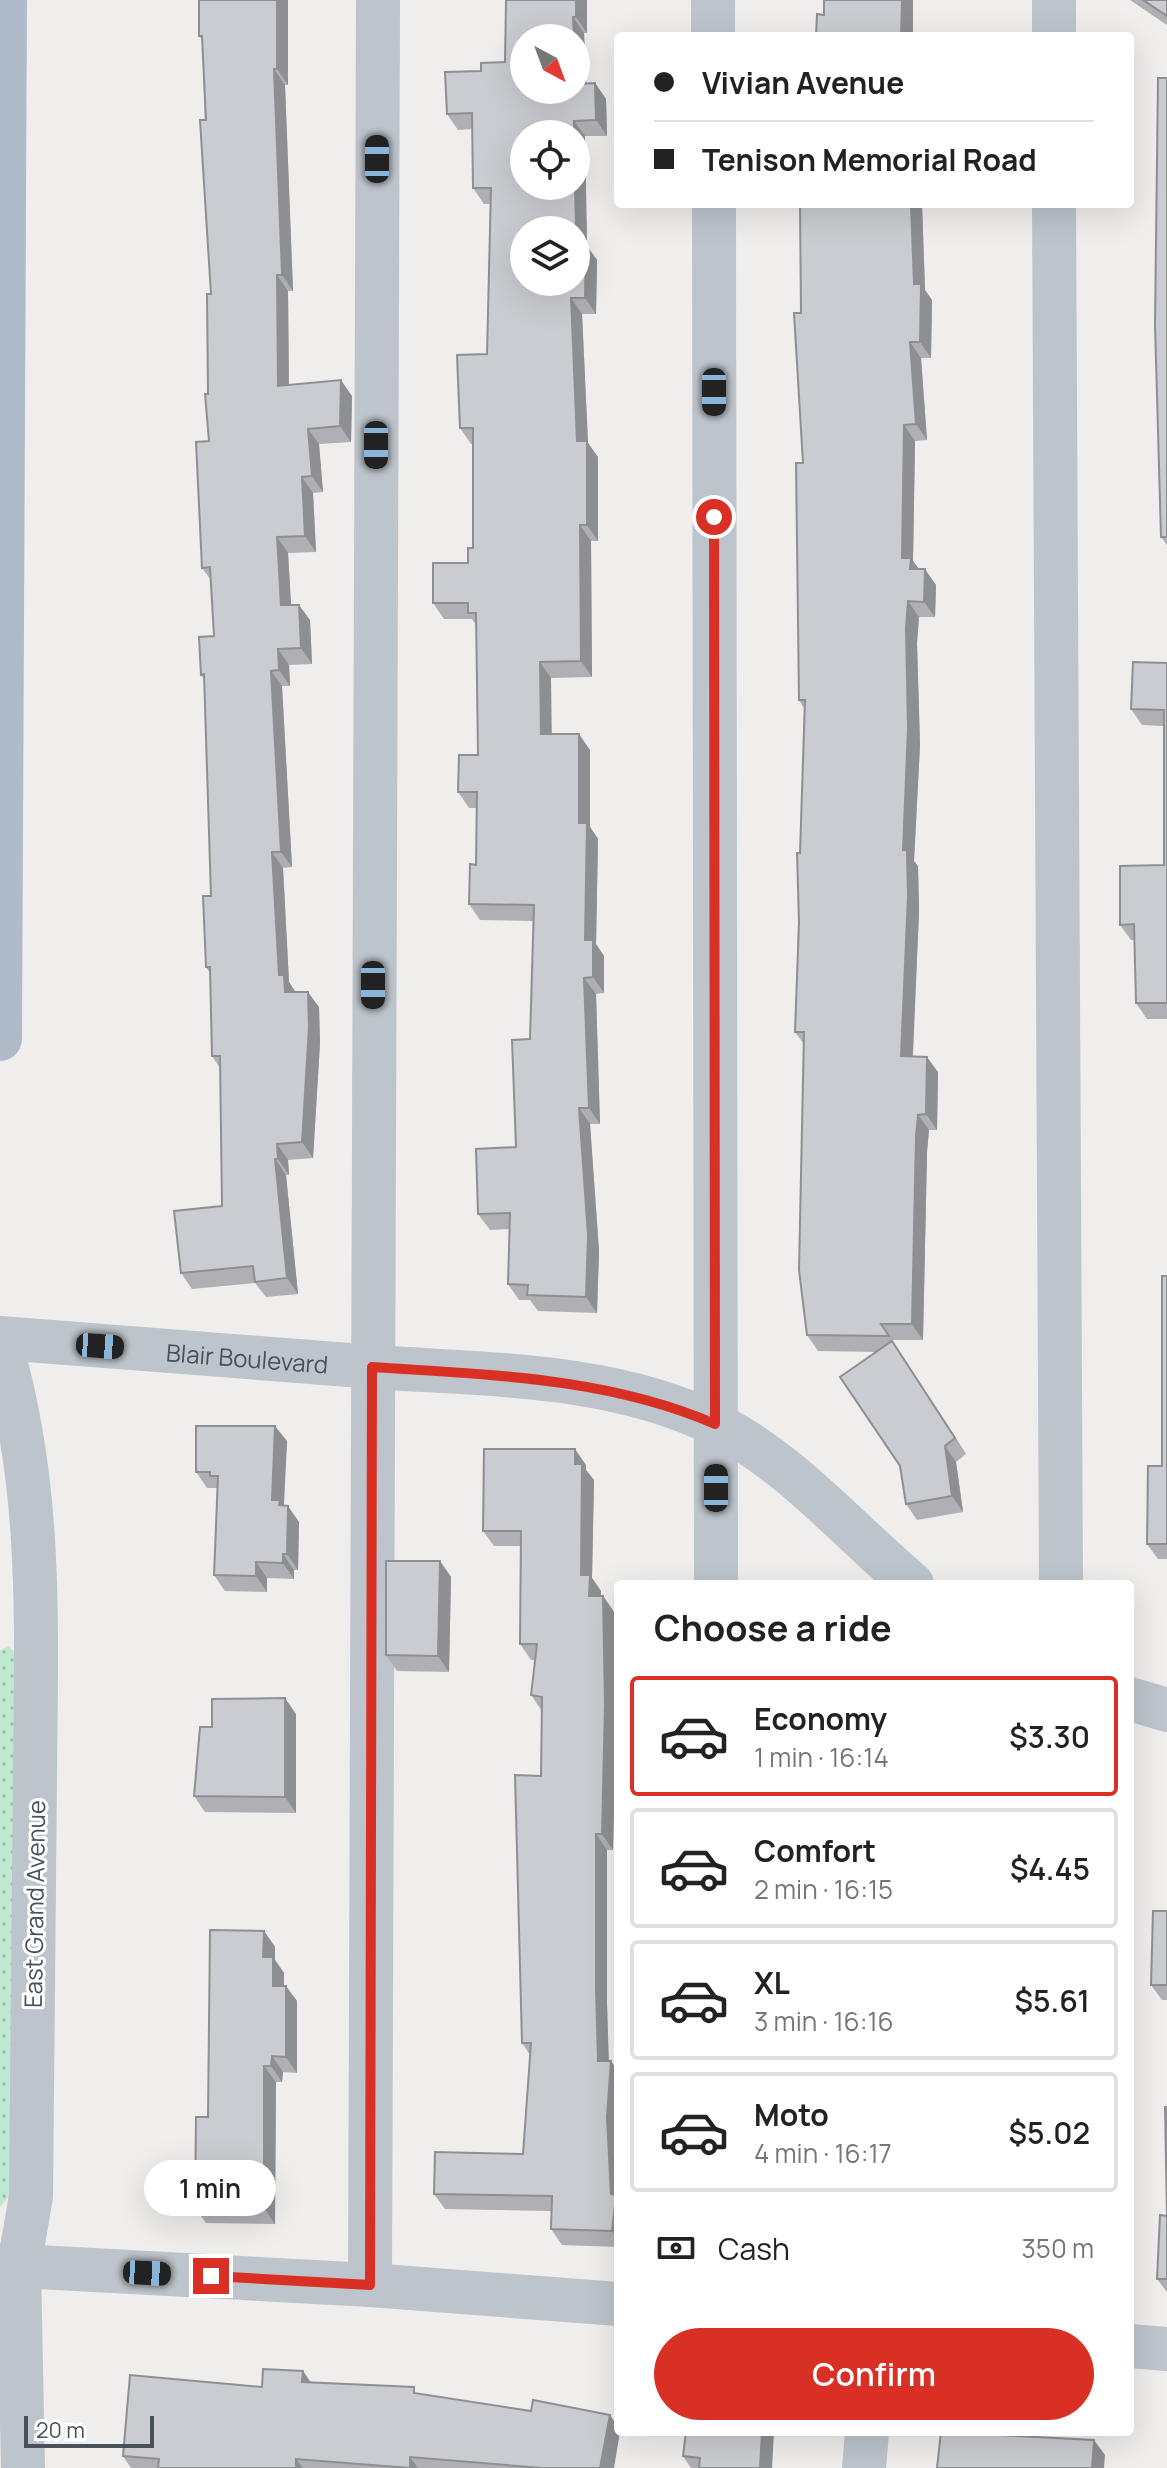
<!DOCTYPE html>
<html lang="en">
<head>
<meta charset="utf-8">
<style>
  :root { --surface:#fff; --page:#f6f6f6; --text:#222; --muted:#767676; --line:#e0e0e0; --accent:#d93025 }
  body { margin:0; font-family:Manrope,sans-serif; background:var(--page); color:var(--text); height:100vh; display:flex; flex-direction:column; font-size:30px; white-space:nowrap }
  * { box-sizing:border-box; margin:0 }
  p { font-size:26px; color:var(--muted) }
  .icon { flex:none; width:44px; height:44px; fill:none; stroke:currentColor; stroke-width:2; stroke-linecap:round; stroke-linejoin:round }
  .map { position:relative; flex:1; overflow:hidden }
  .drawer { position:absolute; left:614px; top:1580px; width:520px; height:856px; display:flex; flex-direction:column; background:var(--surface); border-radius:8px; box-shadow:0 8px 32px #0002 }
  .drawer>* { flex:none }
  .guide { position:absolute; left:614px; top:32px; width:520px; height:176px; border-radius:8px; box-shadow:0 8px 32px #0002; display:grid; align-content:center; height:176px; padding:0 40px; background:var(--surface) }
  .needle { width:52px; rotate:139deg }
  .buttons { position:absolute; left:510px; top:24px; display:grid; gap:16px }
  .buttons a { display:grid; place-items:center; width:80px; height:80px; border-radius:50%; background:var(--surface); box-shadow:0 8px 32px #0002; font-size:40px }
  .scale { position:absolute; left:24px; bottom:20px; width:130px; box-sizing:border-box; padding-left:8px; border:4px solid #485058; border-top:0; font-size:22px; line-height:28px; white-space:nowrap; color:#485058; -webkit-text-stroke:6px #fff; paint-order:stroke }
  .end { position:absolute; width:36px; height:36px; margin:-18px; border:10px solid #d93025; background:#fff; box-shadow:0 0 0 4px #fff }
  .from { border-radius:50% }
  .bubble { position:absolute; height:56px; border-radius:28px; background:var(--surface); box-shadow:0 8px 32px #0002; font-size:26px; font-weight:600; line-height:56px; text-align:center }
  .car { position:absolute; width:24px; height:48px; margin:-24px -12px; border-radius:10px; box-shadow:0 0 6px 2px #0007; background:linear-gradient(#222 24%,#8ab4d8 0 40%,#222 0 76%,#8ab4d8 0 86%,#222 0) }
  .guide b { display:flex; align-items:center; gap:28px; height:76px; font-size:30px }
  .guide b+b { border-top:2px solid var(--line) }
  .guide i { width:20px; height:20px; background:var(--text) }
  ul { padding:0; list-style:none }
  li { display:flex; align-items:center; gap:24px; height:120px; margin:0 16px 12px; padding:0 24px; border:4px solid var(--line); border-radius:8px }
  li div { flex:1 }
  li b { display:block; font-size:30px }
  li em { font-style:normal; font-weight:600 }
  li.current { border-color:var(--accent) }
  li>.icon { width:72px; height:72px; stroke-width:1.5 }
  h2 { padding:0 40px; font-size:36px; line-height:96px }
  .pay { display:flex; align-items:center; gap:20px; height:88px; padding:0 40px; font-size:30px }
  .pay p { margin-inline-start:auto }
  .primary-button { display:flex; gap:16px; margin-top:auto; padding:16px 40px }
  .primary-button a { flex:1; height:92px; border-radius:48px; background:var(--accent); color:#fff; font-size:32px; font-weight:600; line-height:92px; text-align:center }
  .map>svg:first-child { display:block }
  .grass { fill:url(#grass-dots) }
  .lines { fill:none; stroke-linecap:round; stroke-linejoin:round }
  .minor { stroke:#bdc4cb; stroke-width:44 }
  .major { stroke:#b0bbc9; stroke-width:44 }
  .wall { fill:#afafb4 }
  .shaded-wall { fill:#8e8f92 }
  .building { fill:#cbccd1; stroke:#8e8f92; stroke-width:2 }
  .route { stroke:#d93025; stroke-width:10 }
  .labels { text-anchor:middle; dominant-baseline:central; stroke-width:6; stroke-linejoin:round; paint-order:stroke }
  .street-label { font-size:24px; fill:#485058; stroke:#fff }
</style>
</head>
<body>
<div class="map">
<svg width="1167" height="2468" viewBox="0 0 1167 2468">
  <defs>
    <pattern id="grass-dots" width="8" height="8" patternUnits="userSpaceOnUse" patternTransform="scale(2)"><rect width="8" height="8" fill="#c0e9d2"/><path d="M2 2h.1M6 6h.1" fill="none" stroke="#9ebfad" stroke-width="1.8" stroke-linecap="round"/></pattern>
  </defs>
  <rect width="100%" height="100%" fill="#f0eded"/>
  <path class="grass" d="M8 1646 16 1653 12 2183 9 2196 0 2207V1651Z"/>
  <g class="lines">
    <g class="minor">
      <path d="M713 0V36"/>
      <path d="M1054 0V36"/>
      <path d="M714 204 716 1584"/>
      <path d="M1054 204 1061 1584"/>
      <path id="s1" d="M0 1338C125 1348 250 1358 375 1367 488 1375 611 1373 715 1424 791 1462 848 1530 912 1584"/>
      <path d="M0 1343C43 1487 36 1628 35 1777 34 1917 32 2056 31 2196L19 2266 23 2468"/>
      <path d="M1130 1699 1167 1710"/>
      <path d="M0 2265 370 2285 618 2304"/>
      <path d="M370 2285 378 0"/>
      <path d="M1130 2346 1167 2349"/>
      <path d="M864 2468 867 2432"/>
    </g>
    <path class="major" d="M0 1039 5 0"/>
  </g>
  <path class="wall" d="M199 0H288V85H285L293 291H288L289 385 352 396 351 442 319 444 323 492 313 493 316 552 288 553 291 605 310 620 312 664 289 665 290 686H282L292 867 283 868 289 982 295 992 319 1007 320 1043 313 1158 288 1160 289 1175H286L298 1294 266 1297 255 1283 192 1289 181 1273 222 1206 220 1068 212 1056 210 973 206 967 211 896 204 679 201 675 214 636 211 580 202 568 209 441 208 394 211 294 202 40 199 36Z
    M506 0H587V33H584L586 83H595L606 99 607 136H585L587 246 597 260 596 314H582L588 443 598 457V541H591L592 677 551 678V734L590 750V827L598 839 596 944 604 956V993L596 994 600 1124H590L599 1251 597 1313 538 1311 530 1300H519L508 1284 510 1229 490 1230 478 1214 516 1147 530 1039 533 921 480 920 469 904 476 865V808H469L458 792 478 755 476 625 472 619H444L433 603 468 563 473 548V444H471L460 428 487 354 490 204H484L473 188 472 129 458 130 447 114 481 71 505 62Z
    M1130 0H1167V25Z
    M1167 78V545L1161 537Z
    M800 204H922L925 290 932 300 931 358H921L927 440 915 441 913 561 919 569 936 585 935 617H919L917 643 920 745 914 861 918 866 919 911 913 1056 938 1072 937 1130H929L927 1152 923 1340H892L966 1454 956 1462 963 1512 917 1520 906 1504 900 1466 876 1352 818 1351 807 1335 804 1044 795 1032 804 708 799 700 803 463Z
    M1167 663V1019H1147L1136 1003 1135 940H1131L1120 925 1164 865V726L1142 725 1131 709Z
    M1167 1276V1559H1158L1147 1544 1162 1466Z
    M287 1441 283 1505 299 1522 298 1570H294V1579L267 1578V1592L225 1591 214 1575 217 1488H207L196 1472Z
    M586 1465V1470L594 1480 592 1578 601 1591V1596H603L614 1612 616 1720 613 1850H607V2004L609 2061 618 2071V2247L562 2245 551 2229V2211L445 2209 434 2194 523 2154 530 2055 522 2043 541 1776 542 1711 531 1695 535 1660H531L520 1644 521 1546H494L483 1531Z
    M440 1561 451 1577 449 1672 397 1671 386 1655Z
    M296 1714V1813L205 1812 194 1796Z
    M1167 1911V2000H1162L1151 1985Z
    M264 1931 275 1947V1960L284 1973V1986L297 2001V2073L283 2072 282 2082H276L275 2224 206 2223 195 2208 208 2117Z
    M1167 2107V2292L1157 2279 1167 2216Z
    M303 2371 310 2382 419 2394 614 2468H131L123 2456 262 2387Z
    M686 2432 772 2468H691L683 2456Z"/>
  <path class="shaded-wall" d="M277 0H288V85L277 69Z
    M576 0H587V33L576 17Z
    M902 0H913V36H901Z
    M573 17 584 33 587 100 576 84V38H574Z
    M274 69 285 85 293 291 282 275Z
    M595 83 606 99 607 136 596 120Z
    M574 121 585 136 587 246 597 260 596 314 585 298 576 245 575 186H576V134H574Z
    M911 204H922L925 290 932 300 931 358 920 342 914 284Z
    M277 275 288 291 289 402 278 386Z
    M571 298 582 314 588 443 598 457V541L587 525 577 441Z
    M910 342 921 358 927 440 916 424Z
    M341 380 352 396 351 442 340 426Z
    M904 425 915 441 913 561 922 574 913 572 902 558Z
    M308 429 319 444 323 492 312 476Z
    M302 477 313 493 316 552 305 536Z
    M580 525 591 541 592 677 581 661Z
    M277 537 288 553 292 621 281 605Z
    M925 569 936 585 935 617 924 602Z
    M908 601 919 617 917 643 920 745 914 861 918 866 919 911 912 1072 901 1056 903 850 906 628Z
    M299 605 310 620 312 664 301 648Z
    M278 649 289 665 290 686 279 670Z
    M540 662 551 678 552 750 541 734Z
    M271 671 282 686 292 867 281 852Z
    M579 734 590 750V827L598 839 596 944 604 956V993L593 977 585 940 579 823Z
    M272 852 283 868 289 982 295 991 296 1008 285 992 279 975Z
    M584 978 596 994 600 1124 589 1108Z
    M308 992 319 1007 320 1043 313 1158 302 1142Z
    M927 1057 938 1072 937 1130 926 1114Z
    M579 1108 590 1124 599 1251 597 1313 586 1297Z
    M918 1115 929 1130 927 1152 923 1340 912 1324 916 1136Z
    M277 1144 288 1160 289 1175 278 1159Z
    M275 1159 286 1175 298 1294 287 1278Z
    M892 1341 903 1357 966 1454 955 1438Z
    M275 1426 287 1441 284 1505 288 1506 299 1522 298 1570 287 1554 272 1500Z
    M945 1446 956 1462 963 1512 952 1496Z
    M575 1449 586 1465V1470L594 1480 592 1578 601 1591V1612L589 1596 581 1575Z
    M283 1554 294 1570V1579L283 1563Z
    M440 1561 451 1577 449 1672 438 1656Z
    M256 1562 267 1578V1592L256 1576Z
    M603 1596 614 1612 616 1720 613 1850 602 1834Z
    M285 1698 296 1714V1813L285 1797Z
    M596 1834 607 1850V2004L609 2077 598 2061 596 1988Z
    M264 1931 275 1947V1960L284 1973V2002L273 1986 263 1957Z
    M286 1986 297 2001V2073L286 2057Z
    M272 2056 283 2072 282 2082 271 2066Z
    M611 2061 618 2071V2241L612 2231 611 2194 607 2117Z
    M264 2066 276 2082 275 2224 264 2208Z
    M303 2371 314 2387 302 2382Z
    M610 2415 618 2427V2432H620L614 2468H600Z
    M762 2432H774L772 2468H760Z
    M1094 2440 1105 2455 1104 2468H1092Z
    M410 2457 418 2468H410Z
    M296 2459 303 2468H296Z"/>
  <path class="building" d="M199 0H277V69H274L282 275H277L278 386 341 380 340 426 308 429 312 476 302 477 305 536 277 537 281 605H299L301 648 278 649 279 670 271 671 281 852H272L279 975H284L285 992H308L309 1027 302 1142 277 1144 278 1159H275L287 1278 255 1282 253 1266 181 1273 174 1211 222 1206 220 1056H212L210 967H206L203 896H211L204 674 201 675 199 637 214 636 210 567 202 568 196 442 209 441 205 394H208L207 294H211L200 120H206L202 36H199Z
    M506 0H576V17H573L574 38H524V90H576V80V84L595 83 596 120 574 121V134H524V186H575L576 230H524V282H576V245H586L585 298H571L577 441H587V525H580L581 661 540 662 541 734H579V823H587L585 940H593V977L584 978 589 1108H579L588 1235 586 1297 527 1295 528 1285 508 1284 510 1213 478 1214 476 1149 516 1147 512 1040 530 1039 534 905 469 904 470 864 476 865 477 792H458L459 755H478L476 613H468V603H433V563H468V548H473V428H460L457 355 487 354 491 188H473L472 113 447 114 445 72 481 71V63L505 62Z
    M824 0H902L901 36H816L817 14 824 15Z
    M1143 0H1167V16Z
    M1158 78H1167V537H1161L1155 325Z
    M800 204H911L914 284H921L920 342H910L916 424 904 425 902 558H911L910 569H925L924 602 908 601 906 628 908 729 903 850H907L908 896 901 1056 927 1057 926 1114 918 1115 916 1136 912 1324H881L889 1336 807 1335 799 1270 804 1032H795L799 923 797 853H800L805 700H799L796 463H803L794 313H801Z
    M1133 662 1167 663V1003H1136L1134 924 1120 925V866L1164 865V710L1131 709Z
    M1162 1276H1167V1544H1147L1148 1466H1162Z
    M892 1341 955 1438 945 1446 952 1496 906 1504 900 1466 840 1377Z
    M196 1426H275L272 1500H280L279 1505 288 1506 287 1554H283V1563L256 1562V1576L214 1575 218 1476H210V1472H196Z
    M484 1449H575V1464H582L581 1575H590L589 1596H603L605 1705 602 1834H596V1988L598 2061H611L607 2117 611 2194 616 2195 612 2231 551 2229 552 2196 434 2194 435 2152 523 2154 531 2043H522L515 1775 541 1776 542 1697 531 1695 537 1644H520L521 1531H483Z
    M386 1561H440L438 1656 386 1655Z
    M285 1698V1797L194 1796 200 1727H212V1699Z
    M1153 1911H1167V1985H1151Z
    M210 1930 264 1931 263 1957H273V1986H286V2057L272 2056 271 2066H264V2208H195L196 2117H208Z
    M1165 2107H1167V2279H1157L1160 2215 1167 2216Z
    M263 2369 303 2371 302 2382 414 2387V2393L531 2411 533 2400 610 2415 600 2468H542L410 2457V2468L296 2459V2468H158L159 2459 123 2456 130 2375 262 2387Z
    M686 2432H762L760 2468H699L700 2458 683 2456Z
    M941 2432 1094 2440 1092 2468H937Z"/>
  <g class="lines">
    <path class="route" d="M211 2276 370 2285 372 1367C489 1375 606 1377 715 1424L714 517"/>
  </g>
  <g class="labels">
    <g class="street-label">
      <text stroke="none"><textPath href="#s1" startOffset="248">Blair Boulevard</textPath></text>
      <text transform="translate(34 1904) rotate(-89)">East Grand Avenue</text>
    </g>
  </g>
</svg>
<div class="buttons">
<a><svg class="needle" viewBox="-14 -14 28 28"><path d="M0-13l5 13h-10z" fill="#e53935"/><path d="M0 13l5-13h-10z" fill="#767676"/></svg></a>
<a><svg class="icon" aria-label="locate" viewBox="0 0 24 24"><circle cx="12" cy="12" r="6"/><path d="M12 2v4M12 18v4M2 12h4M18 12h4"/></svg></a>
<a><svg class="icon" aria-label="layers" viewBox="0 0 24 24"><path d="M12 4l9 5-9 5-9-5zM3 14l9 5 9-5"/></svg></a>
</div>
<div class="scale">20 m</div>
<i class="end from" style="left:714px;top:517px"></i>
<i class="end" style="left:211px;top:2276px"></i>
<div class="bubble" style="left:144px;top:2160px;width:132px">1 min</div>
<i class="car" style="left:377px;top:159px;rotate:0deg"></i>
<i class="car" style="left:714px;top:392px;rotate:180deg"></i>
<i class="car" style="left:376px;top:445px;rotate:180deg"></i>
<i class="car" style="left:373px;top:985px;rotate:180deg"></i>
<i class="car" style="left:100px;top:1346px;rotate:94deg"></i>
<i class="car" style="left:716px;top:1488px;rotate:0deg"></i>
<i class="car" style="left:147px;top:2273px;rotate:93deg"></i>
<div class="guide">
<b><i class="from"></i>Vivian Avenue</b>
<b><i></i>Tenison Memorial Road</b>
</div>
<section class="drawer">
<h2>Choose a ride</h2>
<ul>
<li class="current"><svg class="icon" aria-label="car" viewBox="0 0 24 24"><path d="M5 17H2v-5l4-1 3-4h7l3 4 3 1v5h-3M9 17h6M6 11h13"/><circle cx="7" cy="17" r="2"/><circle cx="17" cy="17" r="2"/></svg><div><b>Economy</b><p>1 min · 16:14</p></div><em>$3.30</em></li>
<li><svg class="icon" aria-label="car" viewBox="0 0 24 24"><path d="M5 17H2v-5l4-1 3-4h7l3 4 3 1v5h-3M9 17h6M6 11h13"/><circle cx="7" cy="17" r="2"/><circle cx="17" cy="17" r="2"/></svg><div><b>Comfort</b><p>2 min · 16:15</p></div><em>$4.45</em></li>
<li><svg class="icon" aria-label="car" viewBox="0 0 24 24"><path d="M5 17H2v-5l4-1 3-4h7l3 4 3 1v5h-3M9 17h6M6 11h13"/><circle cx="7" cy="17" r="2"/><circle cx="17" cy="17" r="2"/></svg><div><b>XL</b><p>3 min · 16:16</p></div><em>$5.61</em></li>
<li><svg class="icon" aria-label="car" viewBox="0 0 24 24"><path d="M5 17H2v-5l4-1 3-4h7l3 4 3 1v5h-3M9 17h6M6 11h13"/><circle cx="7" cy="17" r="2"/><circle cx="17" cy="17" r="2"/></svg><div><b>Moto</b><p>4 min · 16:17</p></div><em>$5.02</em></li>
</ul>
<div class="pay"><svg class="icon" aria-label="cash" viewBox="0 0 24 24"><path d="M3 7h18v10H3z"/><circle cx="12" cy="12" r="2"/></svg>Cash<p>350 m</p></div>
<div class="primary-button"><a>Confirm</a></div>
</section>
</div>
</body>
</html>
